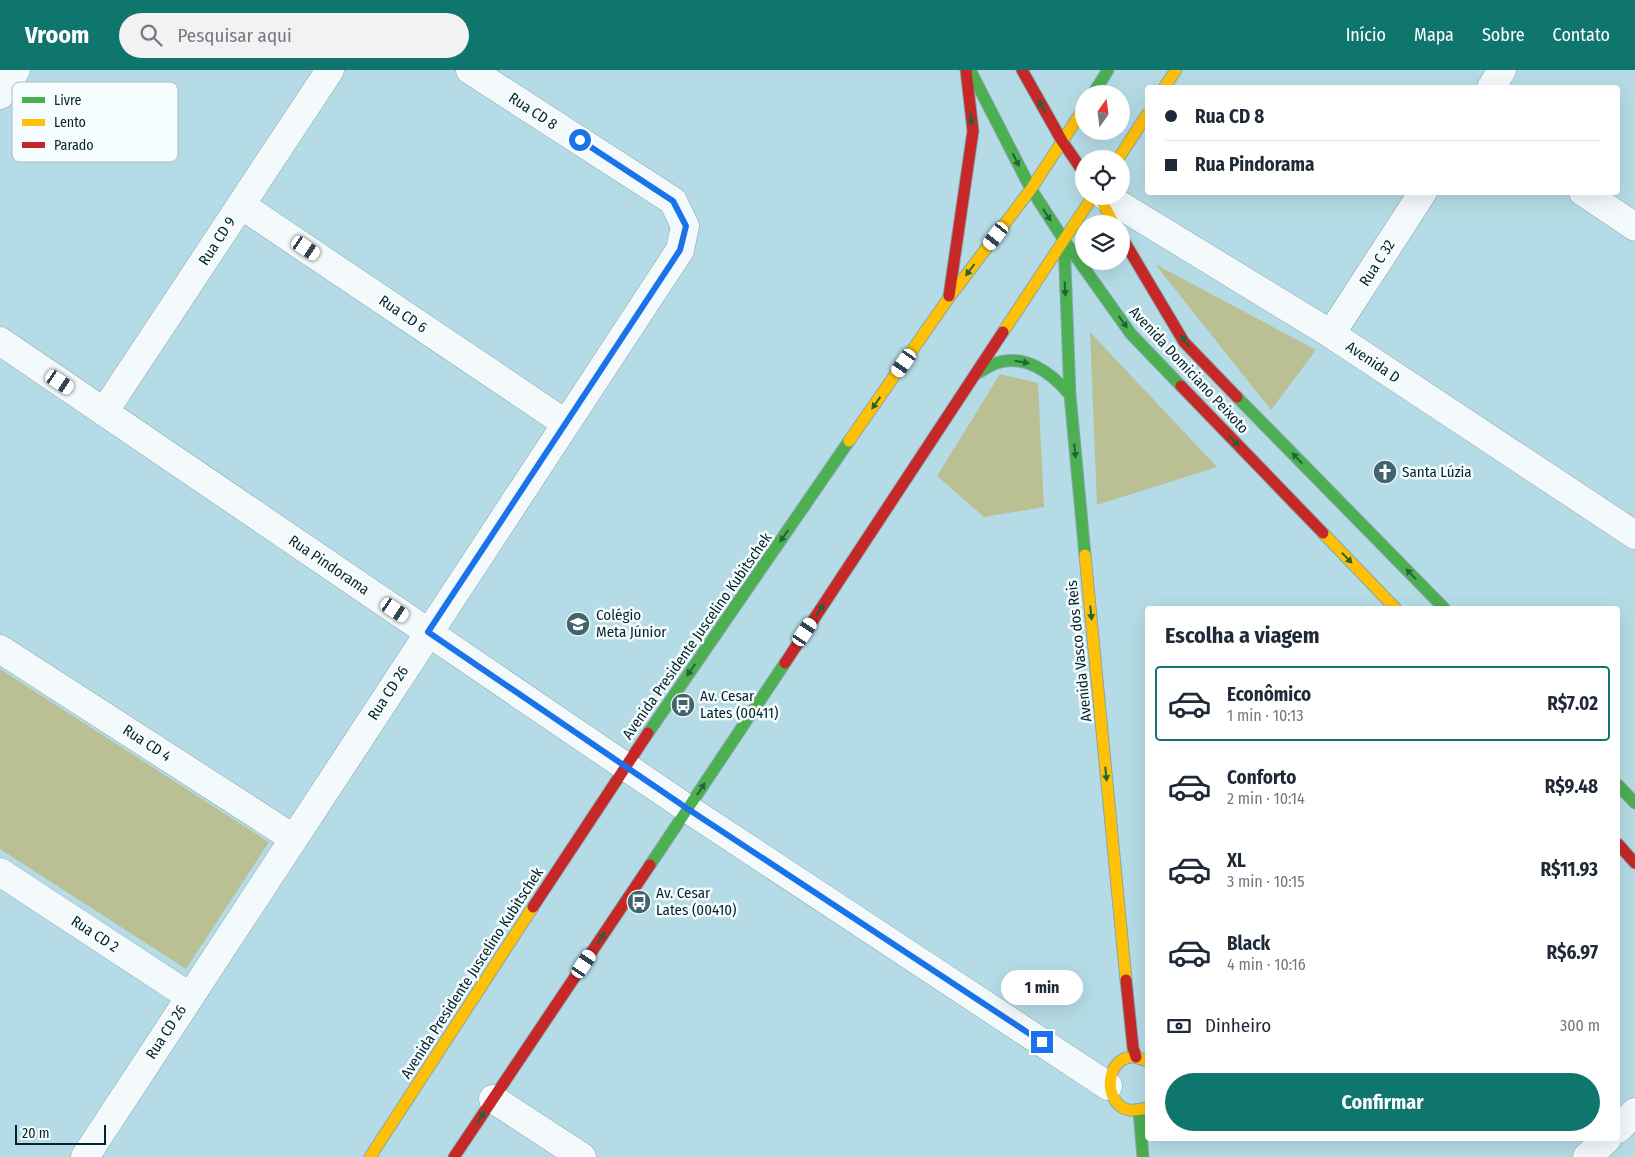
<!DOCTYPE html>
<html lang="pt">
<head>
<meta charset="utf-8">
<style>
  :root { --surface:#fff; --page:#f2f2f3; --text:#1f2937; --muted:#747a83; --line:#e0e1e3; --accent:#0f766e }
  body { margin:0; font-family:"Fira Sans Condensed",sans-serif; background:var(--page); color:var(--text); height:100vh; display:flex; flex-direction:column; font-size:19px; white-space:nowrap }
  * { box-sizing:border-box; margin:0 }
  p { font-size:16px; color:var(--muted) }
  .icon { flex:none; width:28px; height:28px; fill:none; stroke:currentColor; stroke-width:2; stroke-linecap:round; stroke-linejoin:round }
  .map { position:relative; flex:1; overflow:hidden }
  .details { position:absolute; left:1145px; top:536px; width:475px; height:535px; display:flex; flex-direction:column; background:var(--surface); border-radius:5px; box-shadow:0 5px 20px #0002 }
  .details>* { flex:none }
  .guide { position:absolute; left:1145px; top:15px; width:475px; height:110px; border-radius:5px; box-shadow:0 5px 20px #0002; display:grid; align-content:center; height:110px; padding:0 20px; background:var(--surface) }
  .needle { width:32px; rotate:14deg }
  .buttons { position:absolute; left:1075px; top:15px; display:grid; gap:10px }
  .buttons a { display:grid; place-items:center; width:55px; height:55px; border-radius:50%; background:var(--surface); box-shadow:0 5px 20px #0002; font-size:25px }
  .scale { position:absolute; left:15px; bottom:12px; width:91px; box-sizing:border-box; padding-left:5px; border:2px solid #04232a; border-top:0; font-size:14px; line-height:18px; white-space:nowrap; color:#04232a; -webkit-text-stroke:4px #f6fdff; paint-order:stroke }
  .end { position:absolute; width:22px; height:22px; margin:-11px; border:6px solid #1a73e8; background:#fff; box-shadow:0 0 0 2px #fff }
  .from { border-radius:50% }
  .bubble { position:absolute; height:35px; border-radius:18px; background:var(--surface); box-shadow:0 5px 20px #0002; font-size:16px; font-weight:700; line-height:35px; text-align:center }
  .car { position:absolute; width:15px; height:30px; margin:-15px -8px; border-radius:6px; box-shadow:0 0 4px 1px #0007; background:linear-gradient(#fff 24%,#345 0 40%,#fff 0 76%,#345 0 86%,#fff 0) }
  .guide b { display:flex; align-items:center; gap:18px; height:48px; font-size:19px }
  .guide b+b { border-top:1px solid var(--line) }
  .guide i { width:12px; height:12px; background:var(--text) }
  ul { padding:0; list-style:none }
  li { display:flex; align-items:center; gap:15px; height:75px; margin:0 10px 8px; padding:0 10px; border:2px solid transparent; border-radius:5px }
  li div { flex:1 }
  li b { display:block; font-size:19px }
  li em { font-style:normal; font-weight:700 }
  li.on { border-color:var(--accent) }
  li>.icon { width:45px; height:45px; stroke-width:1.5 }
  h2 { padding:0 20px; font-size:22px; line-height:60px }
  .pay { display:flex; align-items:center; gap:12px; height:55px; padding:0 20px; font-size:19px }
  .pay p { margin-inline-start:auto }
  .primary-button { display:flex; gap:10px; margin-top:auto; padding:10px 20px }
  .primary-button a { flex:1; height:58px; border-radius:30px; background:var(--accent); color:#fff; font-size:20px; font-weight:700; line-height:58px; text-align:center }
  header { display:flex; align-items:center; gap:30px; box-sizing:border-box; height:70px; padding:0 25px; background:var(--accent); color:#fff }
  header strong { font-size:24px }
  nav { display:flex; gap:28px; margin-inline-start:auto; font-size:18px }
  .search { width:350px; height:45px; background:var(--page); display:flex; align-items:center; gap:12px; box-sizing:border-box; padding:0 18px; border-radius:28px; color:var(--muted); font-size:19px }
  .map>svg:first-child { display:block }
  .green { fill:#bac094 }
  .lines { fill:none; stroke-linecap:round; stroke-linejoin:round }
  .street-casing { stroke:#87a7ae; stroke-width:29 }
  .fast-casing { stroke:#87a7ae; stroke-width:13 }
  .slow-casing { stroke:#87a7ae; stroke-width:13 }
  .jam-casing { stroke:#87a7ae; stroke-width:13 }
  .street { stroke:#f4fafb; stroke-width:28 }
  .fast { stroke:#4caf50; stroke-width:11 }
  .slow { stroke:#ffc107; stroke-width:11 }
  .jam { stroke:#c62828; stroke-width:11 }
  .oneway { fill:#24623b }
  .route { stroke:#1a73e8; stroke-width:6 }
  .labels { text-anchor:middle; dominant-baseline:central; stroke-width:5; stroke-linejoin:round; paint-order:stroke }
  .street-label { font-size:15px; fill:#04232a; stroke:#f6fdff }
  .poi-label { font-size:15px; fill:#04232a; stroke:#f6fdff; text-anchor:start }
  .key { fill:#f6fdff; stroke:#adbcbf; stroke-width:1 }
  .key-label { font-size:14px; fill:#04232a }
</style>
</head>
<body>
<header>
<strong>Vroom</strong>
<div class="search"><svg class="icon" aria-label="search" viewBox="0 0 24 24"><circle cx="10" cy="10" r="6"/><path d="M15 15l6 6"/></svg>Pesquisar aqui</div>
<nav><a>Início</a><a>Mapa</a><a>Sobre</a><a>Contato</a></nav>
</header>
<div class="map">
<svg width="1635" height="1087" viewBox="0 0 1635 1087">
  <rect width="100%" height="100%" fill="#b5dce6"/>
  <path class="green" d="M1155 194 1316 280 1271 340Z
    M1090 262 1217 397 1097 435Z
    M1000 304 1038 313 1044 437 984 447 937 406Z
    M0 599 269 772 186 899 0 779Z"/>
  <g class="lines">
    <g class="street-casing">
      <path id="street" d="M1491 18 1502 0
        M0 25 16 0
        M1583 122 1635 157
        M1105 126 1331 264 1635 465
        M241 135 565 353
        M1331 264 1423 122
        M0 271 688 739 1108 1016
        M104 342 330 0
        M0 579 293 768
        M0 802 189 926
        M493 1029 582 1087
        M1618 1059 1635 1042
        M85 1087 680 180 685 156 673 131 470 0
        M1587 1087 1607 1069"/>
    </g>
    <g class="fast-casing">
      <path id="fast" d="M970 0 1031 119 1064 170 1131 264 1181 316
        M1093 24 1108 0
        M1064 170 1070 325 1085 485
        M976 304C982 301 987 297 994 294 1024 282 1052 303 1070 325
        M1237 327 1445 539
        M648 663 849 371
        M1618 715 1635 733
        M650 795 785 593
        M1139 1041 1143 1087"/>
    </g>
    <g class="slow-casing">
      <path id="slow" d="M1164 18 1176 0
        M1118 89 1148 43
        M1099 126 1114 154
        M1003 262 1093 126
        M849 371 948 229 1031 119 1084 38
        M1323 463 1396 539
        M1085 485 1126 910
        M1148 991C1143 990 1137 987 1133 987 1105 987 1102 1034 1129 1040 1134 1041 1142 1039 1148 1038
        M370 1087 533 837"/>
    </g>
    <g class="jam-casing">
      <path id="jam" d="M1022 0 1062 71 1084 103
        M1121 166 1184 272 1237 327
        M949 226 973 61 966 0
        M1181 316 1323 463
        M785 593 1003 262
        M1618 774 1635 793
        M533 837 648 663
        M1126 910 1133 978 1136 987
        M454 1087 650 795"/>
    </g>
    <use href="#street" class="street"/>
    <use href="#fast" class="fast"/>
    <use href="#slow" class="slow"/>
    <use href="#jam" class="jam"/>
  </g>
  <defs><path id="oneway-solid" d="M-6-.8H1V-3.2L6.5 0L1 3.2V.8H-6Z" transform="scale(1.25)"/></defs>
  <g class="oneway">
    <use href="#oneway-solid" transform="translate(1042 36) rotate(-120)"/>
    <use href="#oneway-solid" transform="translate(971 48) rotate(84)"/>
    <use href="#oneway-solid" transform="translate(1016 90) rotate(63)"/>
    <use href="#oneway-solid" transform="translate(1047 145) rotate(57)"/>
    <use href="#oneway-solid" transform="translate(970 200) rotate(127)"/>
    <use href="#oneway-solid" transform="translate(1065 219) rotate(88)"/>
    <use href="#oneway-solid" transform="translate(1123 252) rotate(54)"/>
    <use href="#oneway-solid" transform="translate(1185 271) rotate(-128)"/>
    <use href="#oneway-solid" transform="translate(1022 292) rotate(10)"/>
    <use href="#oneway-solid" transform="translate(876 333) rotate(125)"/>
    <use href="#oneway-solid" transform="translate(1234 371) rotate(46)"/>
    <use href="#oneway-solid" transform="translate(1075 381) rotate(84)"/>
    <use href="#oneway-solid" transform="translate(1297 388) rotate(-134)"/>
    <use href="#oneway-solid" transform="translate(784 466) rotate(125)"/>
    <use href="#oneway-solid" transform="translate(1347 488) rotate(46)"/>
    <use href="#oneway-solid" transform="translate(1411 504) rotate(-134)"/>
    <use href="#oneway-solid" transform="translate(820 540) rotate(-57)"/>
    <use href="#oneway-solid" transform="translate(1091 543) rotate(84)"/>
    <use href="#oneway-solid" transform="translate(691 600) rotate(125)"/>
    <use href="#oneway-solid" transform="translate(1106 704) rotate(84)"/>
    <use href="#oneway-solid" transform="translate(701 719) rotate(-57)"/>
    <use href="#oneway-solid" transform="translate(601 868) rotate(-56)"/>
    <use href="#oneway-solid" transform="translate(481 1047) rotate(-56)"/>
  </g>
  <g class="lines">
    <path class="route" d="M580 70 673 131 686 156 680 180 428 562 688 739 1042 972"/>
  </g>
  <defs>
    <g id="church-disc" transform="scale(1.25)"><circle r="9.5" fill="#42646c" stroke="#f6fdff"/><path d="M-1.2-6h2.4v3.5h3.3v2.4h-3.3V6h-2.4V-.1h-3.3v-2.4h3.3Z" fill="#fff"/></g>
    <g id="school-disc" transform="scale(1.25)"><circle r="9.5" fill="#42646c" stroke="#f6fdff"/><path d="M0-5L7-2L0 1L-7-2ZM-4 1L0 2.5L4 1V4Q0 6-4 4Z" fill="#fff"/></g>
    <g id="bus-disc" transform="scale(1.25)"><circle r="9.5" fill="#42646c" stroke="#f6fdff"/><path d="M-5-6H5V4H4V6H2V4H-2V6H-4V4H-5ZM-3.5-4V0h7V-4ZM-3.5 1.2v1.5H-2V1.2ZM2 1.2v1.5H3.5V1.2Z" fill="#fff"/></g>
  </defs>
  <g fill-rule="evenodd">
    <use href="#church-disc" x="1385" y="402"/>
    <use href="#school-disc" x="578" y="554"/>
    <use href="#bus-disc" x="683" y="635"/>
    <use href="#bus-disc" x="639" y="832"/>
  </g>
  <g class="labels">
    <g class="street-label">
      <text transform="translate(533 41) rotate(33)">Rua CD 8</text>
      <text transform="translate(217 171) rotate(-57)">Rua CD 9</text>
      <text transform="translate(1377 193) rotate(-57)">Rua C 32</text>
      <text transform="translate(403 244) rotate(34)">Rua CD 6</text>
      <text transform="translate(1373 292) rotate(34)">Avenida D</text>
      <text transform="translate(1189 300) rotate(47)">Avenida Domiciano Peixoto</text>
      <text transform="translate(329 495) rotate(34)">Rua Pindorama</text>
      <text transform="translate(697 566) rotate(-55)">Avenida Presidente Juscelino Kubitschek</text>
      <text transform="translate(1079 581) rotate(-96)">Avenida Vasco dos Reis</text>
      <text transform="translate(388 623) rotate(-57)">Rua CD 26</text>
      <text transform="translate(147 673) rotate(33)">Rua CD 4</text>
      <text transform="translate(95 864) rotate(33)">Rua CD 2</text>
      <text transform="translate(472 903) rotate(-57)">Avenida Presidente Juscelino Kubitschek</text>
      <text transform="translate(166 962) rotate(-57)">Rua CD 26</text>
    </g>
    <g class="poi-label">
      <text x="1402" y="402">Santa Lúzia</text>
      <text x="596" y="545">Colégio<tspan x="596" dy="17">Meta Júnior</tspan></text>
      <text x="700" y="626">Av. Cesar<tspan x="700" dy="17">Lates (00411)</tspan></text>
      <text x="656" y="823">Av. Cesar<tspan x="656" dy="17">Lates (00410)</tspan></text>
    </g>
  </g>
  <rect x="12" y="12" width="166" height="80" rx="8" class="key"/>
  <rect x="22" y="27" width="23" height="6" fill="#4caf50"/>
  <rect x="22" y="49" width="23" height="7" fill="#ffc107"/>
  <rect x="22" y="72" width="23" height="6" fill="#c62828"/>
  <g class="key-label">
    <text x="54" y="35">Livre</text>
    <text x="54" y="57">Lento</text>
    <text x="54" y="80">Parado</text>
  </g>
</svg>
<div class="buttons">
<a><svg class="needle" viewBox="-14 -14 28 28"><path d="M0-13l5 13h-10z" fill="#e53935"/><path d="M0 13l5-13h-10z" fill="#747a83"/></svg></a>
<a><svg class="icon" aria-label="locate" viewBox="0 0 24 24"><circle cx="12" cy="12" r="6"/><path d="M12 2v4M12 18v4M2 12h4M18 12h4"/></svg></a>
<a><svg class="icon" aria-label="layers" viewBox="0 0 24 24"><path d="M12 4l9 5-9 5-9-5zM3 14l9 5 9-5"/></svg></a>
</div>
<div class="scale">20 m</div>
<i class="end from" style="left:580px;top:70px"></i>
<i class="end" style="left:1042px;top:972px"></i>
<div class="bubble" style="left:1001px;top:900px;width:82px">1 min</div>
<i class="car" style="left:996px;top:166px;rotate:217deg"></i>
<i class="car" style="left:306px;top:178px;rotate:124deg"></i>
<i class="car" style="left:904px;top:293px;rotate:215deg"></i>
<i class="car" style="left:60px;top:312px;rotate:124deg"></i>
<i class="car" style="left:395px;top:540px;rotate:124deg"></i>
<i class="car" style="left:805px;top:562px;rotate:34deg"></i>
<i class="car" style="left:584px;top:894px;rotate:34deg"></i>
<div class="guide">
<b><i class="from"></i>Rua CD 8</b>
<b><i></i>Rua Pindorama</b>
</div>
<section class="details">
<h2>Escolha a viagem</h2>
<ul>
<li class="on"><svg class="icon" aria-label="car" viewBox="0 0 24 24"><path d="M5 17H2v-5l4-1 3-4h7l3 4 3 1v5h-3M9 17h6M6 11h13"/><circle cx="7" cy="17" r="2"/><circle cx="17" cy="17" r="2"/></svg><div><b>Econômico</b><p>1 min · 10:13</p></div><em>R$7.02</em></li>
<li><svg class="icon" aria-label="car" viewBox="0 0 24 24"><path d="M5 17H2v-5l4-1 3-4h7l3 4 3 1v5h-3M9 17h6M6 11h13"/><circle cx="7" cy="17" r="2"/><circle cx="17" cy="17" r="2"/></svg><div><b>Conforto</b><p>2 min · 10:14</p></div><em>R$9.48</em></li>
<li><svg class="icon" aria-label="car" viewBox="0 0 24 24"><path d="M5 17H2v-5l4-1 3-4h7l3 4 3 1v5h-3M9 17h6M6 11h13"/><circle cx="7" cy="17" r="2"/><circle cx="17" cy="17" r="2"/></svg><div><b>XL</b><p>3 min · 10:15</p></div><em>R$11.93</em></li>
<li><svg class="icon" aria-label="car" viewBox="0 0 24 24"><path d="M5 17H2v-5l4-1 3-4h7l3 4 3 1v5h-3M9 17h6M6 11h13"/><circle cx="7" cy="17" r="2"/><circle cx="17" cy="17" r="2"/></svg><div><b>Black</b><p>4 min · 10:16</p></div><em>R$6.97</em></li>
</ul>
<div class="pay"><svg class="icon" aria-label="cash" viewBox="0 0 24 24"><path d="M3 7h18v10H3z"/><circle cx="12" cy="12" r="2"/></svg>Dinheiro<p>300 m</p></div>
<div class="primary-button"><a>Confirmar</a></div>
</section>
</div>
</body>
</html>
